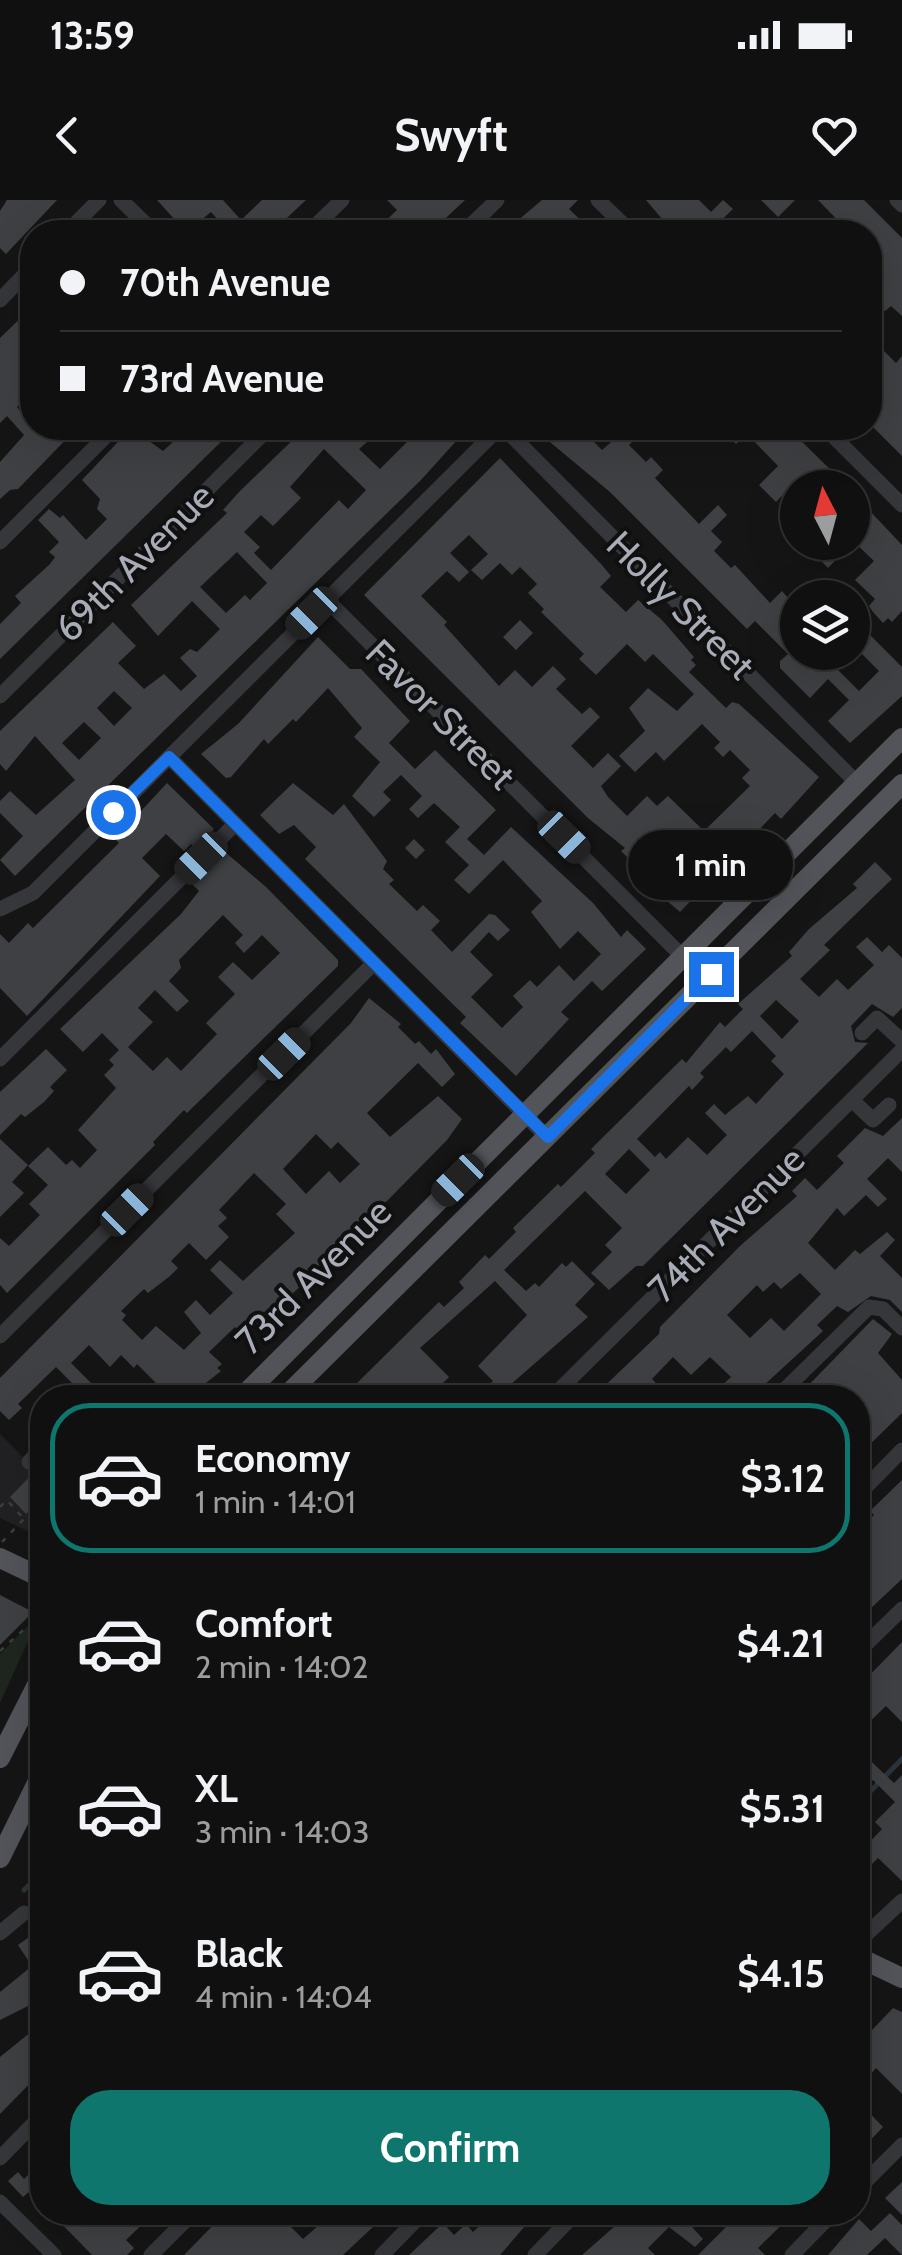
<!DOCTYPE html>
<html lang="en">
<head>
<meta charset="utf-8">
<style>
  :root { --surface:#101010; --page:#1e1e1e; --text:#f1f3f6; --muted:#9c9d9f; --line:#303030; --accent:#0f766e }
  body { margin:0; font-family:Cabin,sans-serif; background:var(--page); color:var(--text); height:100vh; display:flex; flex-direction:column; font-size:38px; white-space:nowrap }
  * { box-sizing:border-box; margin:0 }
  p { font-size:32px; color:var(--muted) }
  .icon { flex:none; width:55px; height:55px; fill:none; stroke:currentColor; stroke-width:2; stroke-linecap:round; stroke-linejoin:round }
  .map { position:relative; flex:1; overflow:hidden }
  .panel { position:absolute; left:30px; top:1185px; width:840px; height:840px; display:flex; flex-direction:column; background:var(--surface); border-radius:40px; box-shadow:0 10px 40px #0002,0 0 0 2px var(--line) }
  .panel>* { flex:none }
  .top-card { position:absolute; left:20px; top:20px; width:862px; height:220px; border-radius:40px; box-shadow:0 10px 40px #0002,0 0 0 2px var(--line); display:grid; align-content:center; height:220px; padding:0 40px; background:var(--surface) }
  .needle { width:65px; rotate:354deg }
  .buttons { position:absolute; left:780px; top:270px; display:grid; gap:20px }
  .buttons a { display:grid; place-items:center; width:90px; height:90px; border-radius:50%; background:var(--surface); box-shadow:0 10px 40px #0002,0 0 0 2px var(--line); font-size:50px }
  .end { position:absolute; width:45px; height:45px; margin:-22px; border:12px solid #1a73e8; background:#fff; box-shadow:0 0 0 5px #fff }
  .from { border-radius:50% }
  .bubble { position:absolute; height:70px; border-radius:35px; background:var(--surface); box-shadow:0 10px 40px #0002,0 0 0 2px var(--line); font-size:32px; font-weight:700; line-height:70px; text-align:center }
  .car { position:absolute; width:30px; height:60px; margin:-30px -15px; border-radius:12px; box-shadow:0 0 8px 2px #0007; background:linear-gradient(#222 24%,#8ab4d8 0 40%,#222 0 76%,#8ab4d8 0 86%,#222 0) }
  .top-card b { display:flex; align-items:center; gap:35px; height:95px; font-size:38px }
  .top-card b+b { border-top:2px solid var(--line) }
  .top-card i { width:25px; height:25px; background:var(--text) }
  ul { padding:18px 0 0; list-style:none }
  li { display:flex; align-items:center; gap:30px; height:150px; margin:0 20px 15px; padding:0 20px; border:5px solid transparent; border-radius:40px }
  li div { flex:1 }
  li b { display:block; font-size:38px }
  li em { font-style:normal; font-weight:700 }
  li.on { border-color:var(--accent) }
  li>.icon { width:90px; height:90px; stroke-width:1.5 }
  .action { display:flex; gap:20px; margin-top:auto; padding:20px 40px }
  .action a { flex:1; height:115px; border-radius:40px; background:var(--accent); color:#fff; font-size:40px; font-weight:700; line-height:115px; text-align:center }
  .status { display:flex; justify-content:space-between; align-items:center; height:70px; padding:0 50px; background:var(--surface); direction:ltr }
  .status svg { height:28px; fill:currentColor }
  header { display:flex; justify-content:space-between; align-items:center; height:130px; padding:0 40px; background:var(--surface); font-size:45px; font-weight:700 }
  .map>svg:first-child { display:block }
  .built { fill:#212123 }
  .green { fill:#1f261f }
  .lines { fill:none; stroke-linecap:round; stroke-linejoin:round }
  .stream { stroke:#2b343a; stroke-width:5 }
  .building { fill:#3f4043; fill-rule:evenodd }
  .path { stroke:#3c3e42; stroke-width:2.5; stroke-dasharray:5 8; stroke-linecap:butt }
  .minor { stroke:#36373b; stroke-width:15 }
  .major { stroke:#52545a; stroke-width:20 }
  .route { stroke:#1a73e8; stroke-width:12 }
  .labels { text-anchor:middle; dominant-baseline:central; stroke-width:8; stroke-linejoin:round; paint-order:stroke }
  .street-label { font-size:38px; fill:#a7acb6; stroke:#101011 }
</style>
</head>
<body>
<div class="status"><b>13:59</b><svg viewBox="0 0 49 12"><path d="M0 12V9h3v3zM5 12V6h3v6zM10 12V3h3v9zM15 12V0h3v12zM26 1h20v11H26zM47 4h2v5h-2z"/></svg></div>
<header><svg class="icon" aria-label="back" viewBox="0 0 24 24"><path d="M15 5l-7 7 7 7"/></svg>Swyft<svg class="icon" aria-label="heart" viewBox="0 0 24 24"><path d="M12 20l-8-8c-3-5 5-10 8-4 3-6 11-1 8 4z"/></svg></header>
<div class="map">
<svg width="902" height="2055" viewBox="0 0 902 2055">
  <rect width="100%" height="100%" fill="#151516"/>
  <path class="built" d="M0 1234 23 1257 42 1238V1338L0 1318Z"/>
  <path class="green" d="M33 1421 35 1426 0 1503V1454Z"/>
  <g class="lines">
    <path class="stream" d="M858 1604 902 1559
      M24 1690 42 1672"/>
  </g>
  <path class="building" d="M7 0H57L6 54 0 48V11Z
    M157 0H223L241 20 262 0H306L272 32H229L211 12 186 32Z
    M387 0H465L431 32H374L397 10Z
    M542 0H578L569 9 593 32H504Z
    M646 0H699L711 12 723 0 733 9 709 32H673Z
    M761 0H795L778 17Z
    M818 0H864L902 38V116L891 106 885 111 870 96V32H849Z
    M32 107V191L17 207 32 228H77L18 289 10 290 0 299V262L24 235 7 216 0 223V138Z
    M877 144 896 163 902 156V256L870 224V151Z
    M131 228 163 251 188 228H235L0 459V424L21 403 15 396 50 364 55 357 49 352 59 342 38 320 49 309 60 318 63 315 86 340 107 319 97 309 100 299 82 280Z
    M305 228H353L367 242 359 249 380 269 415 234 408 228H468L421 280 15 676 0 660 23 636 0 613V601L10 591 36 615 75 580 35 536 6 571 0 564V531L113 422 136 446 118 463 144 489 164 474 181 491 197 476 180 458 190 449 197 452 220 429 192 401 158 436 131 405 227 313 223 310 239 292ZM324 249 366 290 348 309 339 300 271 370 254 353 260 347 244 332 261 315 273 326 301 298 290 287ZM237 352 267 383 250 400 245 395 226 413 200 387ZM114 491 132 508 114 526 97 508ZM84 522 101 538 79 560 62 543Z
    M533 228H580L602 250 623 232 633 241 629 245 646 262 651 257 663 270 655 278 699 324 718 305 727 315 711 331 722 342 714 351 731 368 735 365 770 403 782 391 789 399 798 391V452H808L820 464 831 453 843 465 838 470 859 491 879 471 858 450 852 455V438L863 428 902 467V496L850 543 828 521 849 500 828 479 810 498 780 468V461L788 454 755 421 747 429 610 292Z
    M719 228H788L841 280 834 288 790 287 776 302 759 285 778 266 747 234 736 244Z
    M500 258 601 364 611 376 600 387 626 412 638 400 662 420 694 457 691 460 696 465 689 472 726 508 732 502 739 504 819 577 781 619 775 613 680 712 651 687 654 684 621 651 625 648 588 618 364 395ZM469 335 488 354 471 370 482 380 500 363 512 375 520 367 537 384 528 393 544 409 541 412 584 454 579 459 596 475 627 444 645 462 653 454 694 494 677 511 648 488 629 508 645 531 619 556 635 572 656 552 664 561 702 524 720 542 714 548 723 557 730 550 750 570 742 578 750 586 704 631 668 596 657 606 647 596 627 616 608 597 601 586 621 566 608 553 593 568 571 546 600 517 590 507 582 514 556 489 566 479 553 466 532 487 515 470 499 486 444 425 447 422 421 396 447 371 459 382 469 372 450 353Z
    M852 292 902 345V411L892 422 888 418 883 423 873 412 869 406 875 399 855 380 874 361 852 340Z
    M803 342H853L828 368Z
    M520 420 533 433 516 450 503 437Z
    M318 437 350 469H361L410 521 389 543 415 569 435 550 496 610 467 639 484 655 511 627 593 703 621 737 627 730 646 749 602 791 592 781 561 812 569 819 516 876 460 823 466 817 305 659 316 647 294 625 279 634 260 615 293 583 333 615 344 604 387 661 383 669 394 680 389 684 417 711 423 705 440 721 431 730 452 752 489 714 495 715 510 730 498 741 489 732 470 752 493 775 471 797 502 828 523 807 513 796 530 780 537 787 559 765 574 781 601 754 578 731 560 749 531 712 542 701 503 660 469 694 454 680 469 665 445 642 460 627 434 603 418 618 409 609 422 596 401 575 383 592 391 600 374 617 352 596 380 562 354 537 362 528 328 488 296 522 293 519 268 544 264 539 231 577 226 578 201 554 238 524Z
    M167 583 214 629 195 648 191 644 184 651 166 634 142 658 160 676 27 816 0 788V734L9 743 28 723 33 728 119 643 115 639Z
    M414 639 425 650 416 659 405 648Z
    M224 651 266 687 338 760V766L187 913 184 910 153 942 155 945 7 1093 0 1085V1038L9 1046 40 1015 29 1004 48 985 28 966 48 947 66 965 72 960 80 968 97 950 78 930 116 888 104 875 114 865 109 860 119 850 102 833 83 852 60 829 181 714 199 691 192 684ZM223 715 243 735 235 743 244 753 262 735 280 753 252 780 233 762 218 777 235 794 206 823 217 834 181 871 167 857 153 871 128 847 153 822 138 808 155 790 177 812 189 801 169 781 181 768 179 760Z
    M875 662 892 679 824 745 830 750 800 779 819 797 837 779 848 790 874 765 856 747 867 737 882 752 889 745 902 758V808L893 817 872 804 851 826 855 842 868 843 643 1066H636L609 1090 591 1073 612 1052 605 1045 622 1028 585 991 504 1070 526 1091 535 1083 539 1087 562 1063 566 1067 572 1061 595 1084 575 1105 588 1117 495 1198H476L493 1181 478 1166 527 1115 495 1081 420 1148 449 1177 428 1198H351L358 1192 353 1187 439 1102 444 1107 464 1088 459 1082 485 1055 489 1059 516 1032 513 1028 558 984 561 987 595 953 591 949 682 859 686 863 720 822 725 827 743 809 738 804 792 756 789 752 809 729 857 688 853 684ZM776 800 799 821 782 839 760 816ZM752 831 776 856 771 861 784 874 756 904 748 896 725 915 714 904 705 913 727 935 707 955 688 937 666 959 660 952 655 957 637 939 689 886 692 890 704 877 700 873 726 847 731 852ZM629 949 650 970 626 994 605 974Z
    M369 798 401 824 398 827 415 844 419 841 431 854 436 849 455 874 442 887 418 863 367 913 390 937 438 896 462 919 447 940 384 1004 381 1001 319 1059 324 1063 282 1104 276 1106 245 1137 235 1127 209 1152 222 1164 217 1168 221 1171 187 1198H148L159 1186 137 1164 134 1168 121 1155 110 1167 89 1145 71 1163 106 1198H60L74 1185 56 1167 18 1204 22 1208 9 1220 0 1211V1178L351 823ZM316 934 331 949 338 942 360 964 340 983 329 971 306 994 283 969ZM254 973 286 1004 276 1014 295 1033 243 1081 220 1060 210 1070 233 1093 210 1115 196 1100 184 1112 201 1133 184 1150 156 1126 142 1140 122 1120 126 1115 121 1111 144 1089 148 1093 170 1076 178 1068 171 1061 189 1043 206 1060 229 1037 218 1026 227 1018 219 1010Z
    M46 849 67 870 50 887 54 891 44 902 25 917 21 914 0 935V892Z
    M902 918V972L888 958 867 979 887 999 878 1007 866 995 844 1016 837 1008 808 1043 835 1070 855 1050 860 1054 887 1032 895 1040 880 1056 902 1078V1112L890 1100 871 1096 848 1112 837 1106 817 1125 823 1131 750 1198H722L716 1191 731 1177 710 1157 691 1175 673 1157 652 1179 670 1198H592L659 1134 660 1127 740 1046 797 996 792 991 805 978 817 990 844 963 837 956 865 928 883 936ZM800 1073 821 1094 784 1131 771 1118 750 1138 727 1115 757 1085 763 1092 774 1082 781 1089Z
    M0 939 28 965 12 982 24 993 0 1017Z
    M873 1119 892 1134 878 1153 902 1180V1213L858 1256V1198H796Z
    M42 1264V1309L36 1303 26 1314 10 1297Z
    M902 1280V1379L870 1409 858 1397V1383L868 1373 858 1362V1331L874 1315 870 1311Z
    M0 1395 33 1412 0 1445Z
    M902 1442V1522L886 1506 858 1533V1487Z
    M858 1549 894 1583 902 1575V1681L878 1658 858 1678V1654L882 1629 875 1622 895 1602 873 1580 858 1595Z
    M42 1728V1799L0 1820V1792L32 1766 18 1745Z
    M893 1808 902 1812V1894L876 1868 870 1875 858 1863V1834L866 1825 872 1830Z
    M42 1823V1871L0 1914V1857Z
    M858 1901 883 1927 858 1953Z
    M42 1961V2005L29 1992 23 1997 8 1981 18 1972 24 1979Z
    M902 1982V2015L885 1998Z
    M50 2012H155L126 2040 134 2048 127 2055H92Z
    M226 2012H276L303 2039 334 2012H389L343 2055H184Z
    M494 2012H537L500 2055H409L443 2023 454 2035 466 2024 473 2032Z
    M631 2012H688L696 2021 691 2026 703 2039 695 2047 669 2027 648 2048 655 2055H582Z
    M721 2012H795L758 2048 765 2055H698L731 2022Z
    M890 2013 902 2025V2055L885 2038 867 2055H828L859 2019 871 2031Z"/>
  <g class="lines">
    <path class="path" d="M0 1307 7 1300 23 1318
      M2 1342 42 1300
      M0 1451 42 1413"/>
    <path class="minor" d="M121 0 154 32
      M598 0 631 32
      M897 0 902 5
      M67 32 99 0
      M309 32 342 0
      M464 32 497 0
      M0 100 32 67
      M504 228 857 583
      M825 228 902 305
      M0 342 114 228
      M326 399 683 757
      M0 496 269 228
      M169 557 547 937
      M0 709 33 693 499 228
      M862 833 877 818 902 841
      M0 859 235 624
      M852 900 873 920 889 905
      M0 1136 374 763
      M551 1198 902 850
      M776 1198 869 1107 883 1109 902 1128
      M29 1262 42 1248
      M858 1295 902 1250
      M858 1452 902 1409
      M0 1733 24 1713
      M858 1742 902 1701
      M0 1958 42 1915
      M858 1989 902 1945
      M0 2002 54 2055
      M151 2055 194 2012
      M382 2055 424 2012
      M535 2055 577 2012
      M792 2055 834 2012"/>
    <path class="major" d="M241 1198 902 538
      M284 1198 902 584
      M0 1358 42 1378
      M0 1558 42 1475
      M0 1658 42 1573
      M858 1757 902 1778"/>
  </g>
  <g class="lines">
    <path class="route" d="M113 612 169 557 548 937 711 774"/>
  </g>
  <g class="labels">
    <g class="street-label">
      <text transform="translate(134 362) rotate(-45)">69th Avenue</text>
      <text transform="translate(681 405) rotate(45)">Holly Street</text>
      <text transform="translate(441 514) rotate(45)">Favor Street</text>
      <text transform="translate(726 1024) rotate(-45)">74th Avenue</text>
      <text transform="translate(313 1076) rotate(-45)">73rd Avenue</text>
    </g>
  </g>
</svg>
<div class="buttons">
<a><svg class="needle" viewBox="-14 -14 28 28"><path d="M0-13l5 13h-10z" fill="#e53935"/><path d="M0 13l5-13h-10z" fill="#9c9d9f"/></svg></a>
<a><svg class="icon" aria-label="layers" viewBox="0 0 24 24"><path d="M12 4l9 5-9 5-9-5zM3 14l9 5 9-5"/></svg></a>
</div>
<i class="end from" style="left:113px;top:612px"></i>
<i class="end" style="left:711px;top:774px"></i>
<div class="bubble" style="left:628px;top:630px;width:165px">1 min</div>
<i class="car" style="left:312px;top:413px;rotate:225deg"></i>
<i class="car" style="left:564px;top:637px;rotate:135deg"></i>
<i class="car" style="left:201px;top:658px;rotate:225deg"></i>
<i class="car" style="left:284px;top:854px;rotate:45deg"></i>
<i class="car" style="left:458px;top:980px;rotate:225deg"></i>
<i class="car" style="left:127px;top:1010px;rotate:45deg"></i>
<div class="top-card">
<b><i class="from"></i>70th Avenue</b>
<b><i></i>73rd Avenue</b>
</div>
<section class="panel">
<ul>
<li class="on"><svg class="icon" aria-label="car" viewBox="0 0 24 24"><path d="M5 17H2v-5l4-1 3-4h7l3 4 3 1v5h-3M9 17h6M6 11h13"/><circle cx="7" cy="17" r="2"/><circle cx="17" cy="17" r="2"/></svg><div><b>Economy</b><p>1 min · 14:01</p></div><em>$3.12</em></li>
<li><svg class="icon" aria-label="car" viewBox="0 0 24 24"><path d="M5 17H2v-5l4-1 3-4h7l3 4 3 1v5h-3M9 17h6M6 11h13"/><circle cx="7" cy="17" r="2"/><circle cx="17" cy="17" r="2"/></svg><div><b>Comfort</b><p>2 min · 14:02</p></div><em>$4.21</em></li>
<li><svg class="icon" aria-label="car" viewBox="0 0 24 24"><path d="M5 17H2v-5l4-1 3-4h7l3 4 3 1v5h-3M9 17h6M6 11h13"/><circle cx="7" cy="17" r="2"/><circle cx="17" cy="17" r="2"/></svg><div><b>XL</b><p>3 min · 14:03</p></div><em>$5.31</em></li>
<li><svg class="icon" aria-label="car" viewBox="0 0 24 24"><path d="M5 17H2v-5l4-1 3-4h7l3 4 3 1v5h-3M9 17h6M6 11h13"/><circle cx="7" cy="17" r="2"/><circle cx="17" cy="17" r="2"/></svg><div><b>Black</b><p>4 min · 14:04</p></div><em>$4.15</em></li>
</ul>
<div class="action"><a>Confirm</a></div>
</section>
</div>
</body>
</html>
